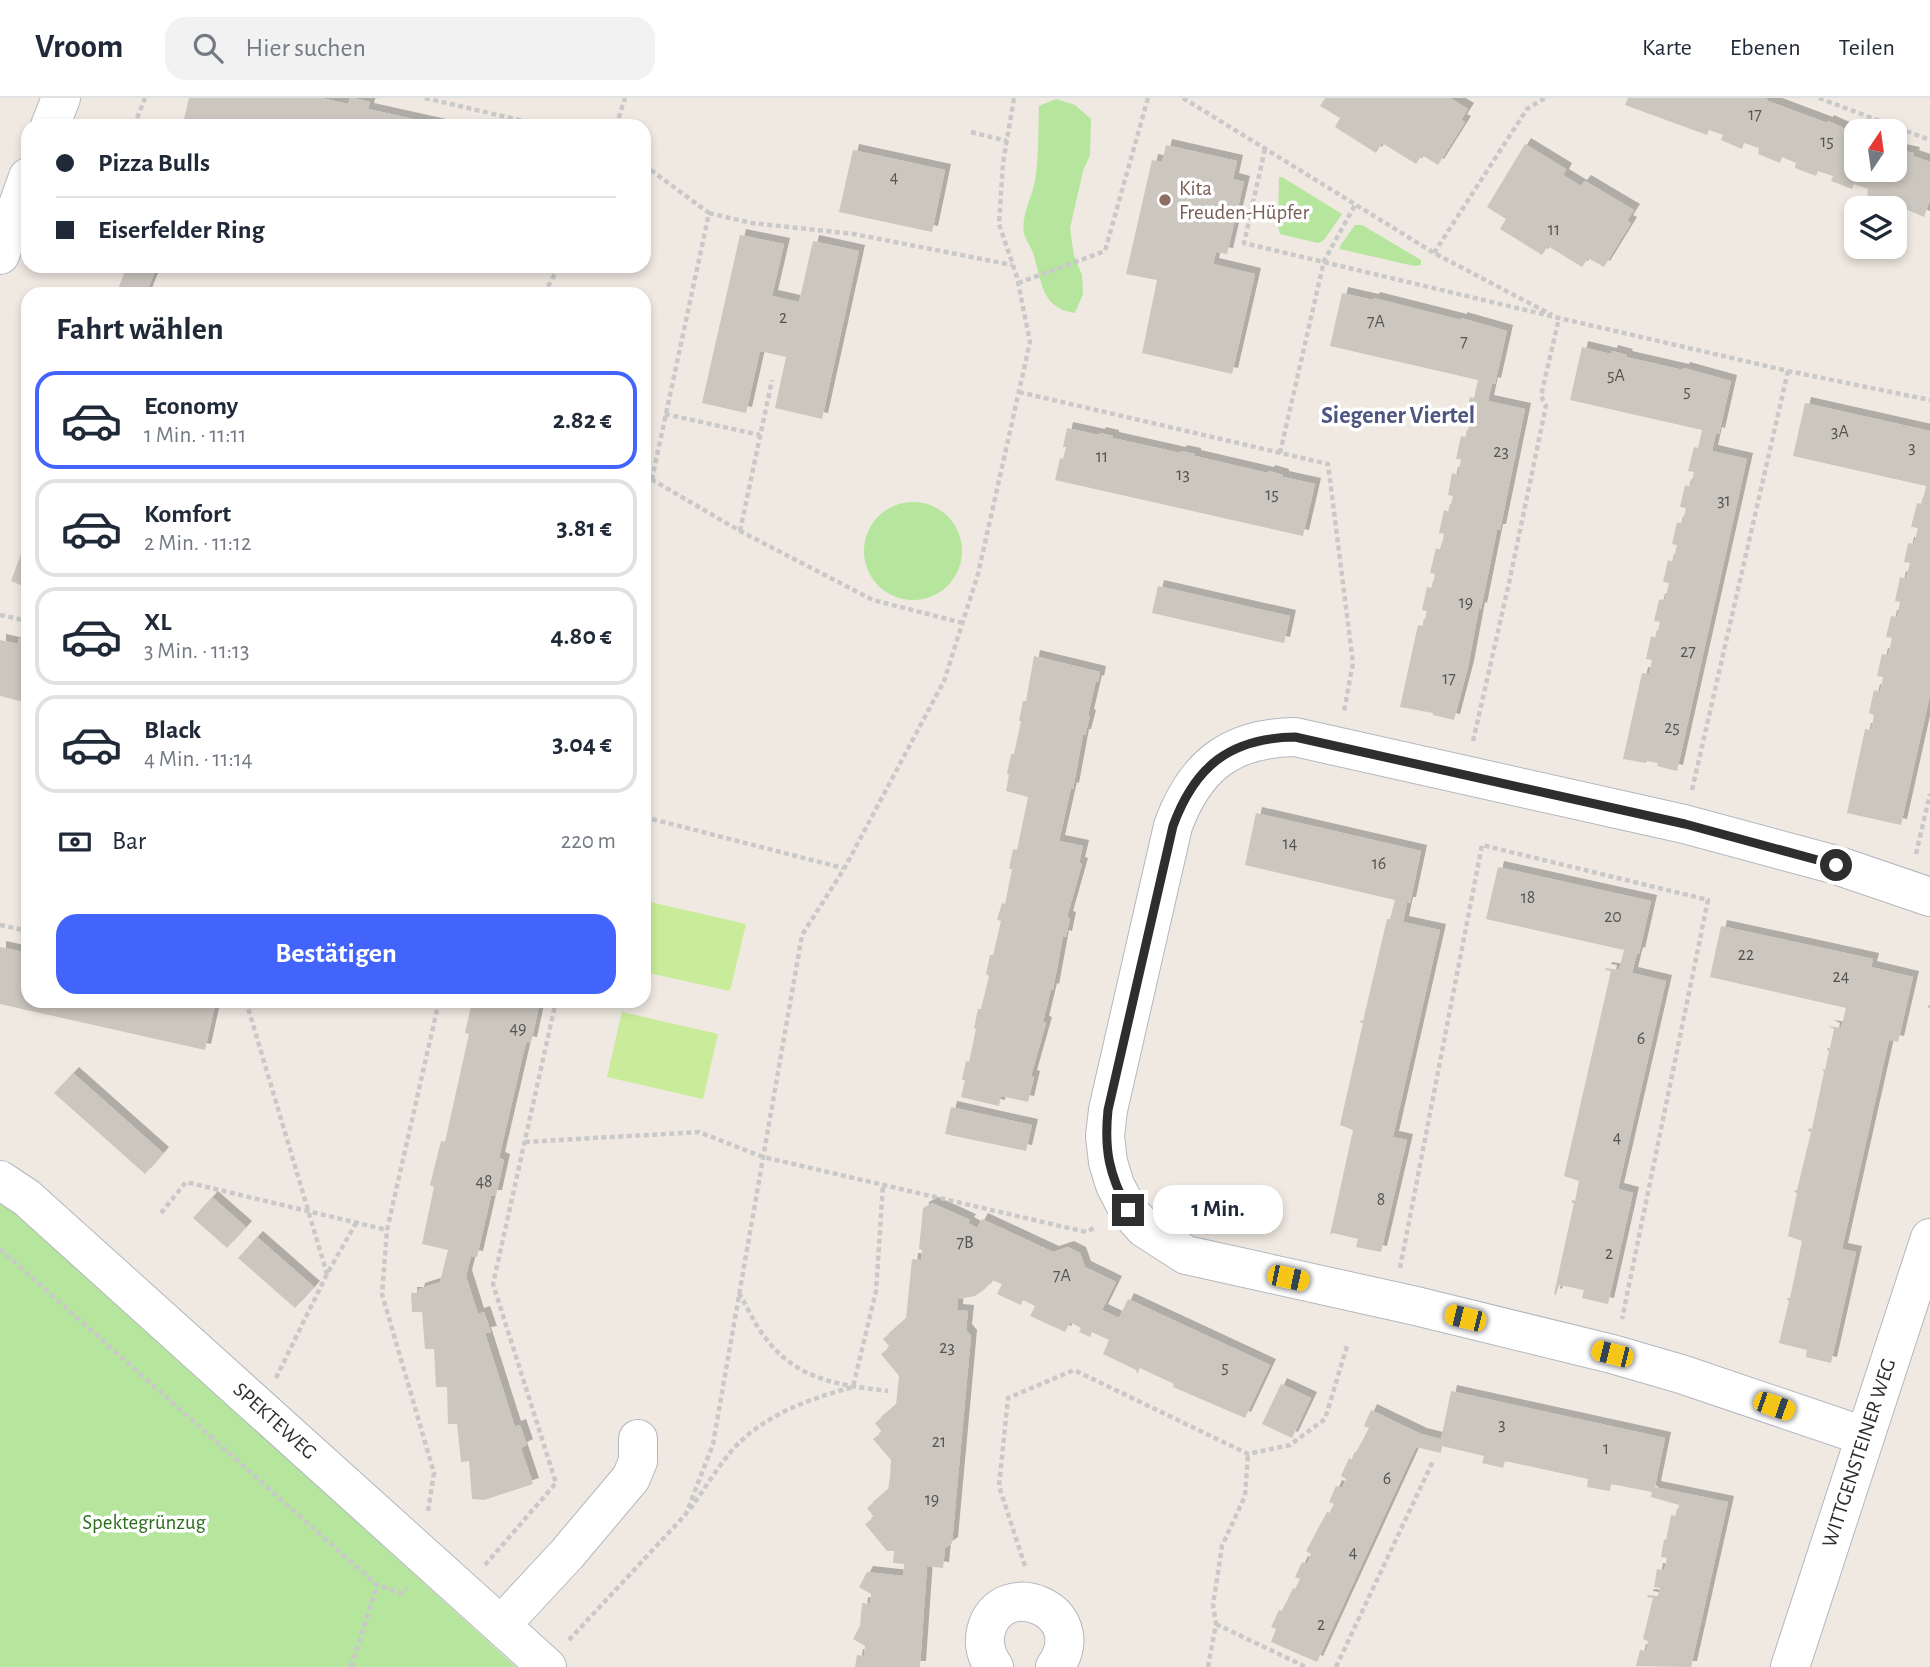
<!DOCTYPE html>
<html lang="de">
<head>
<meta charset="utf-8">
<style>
  :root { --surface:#fff; --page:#f2f2f3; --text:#1f2937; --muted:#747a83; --line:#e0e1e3; --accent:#4264fb }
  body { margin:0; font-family:"Alegreya Sans",sans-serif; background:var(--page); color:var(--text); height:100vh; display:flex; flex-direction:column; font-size:26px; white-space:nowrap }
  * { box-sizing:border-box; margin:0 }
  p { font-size:23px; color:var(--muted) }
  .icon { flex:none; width:38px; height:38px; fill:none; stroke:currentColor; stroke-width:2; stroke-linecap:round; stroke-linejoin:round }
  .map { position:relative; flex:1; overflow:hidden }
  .side { position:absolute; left:21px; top:189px; width:630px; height:721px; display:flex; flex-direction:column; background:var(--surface); border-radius:21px; box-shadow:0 4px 10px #0003 }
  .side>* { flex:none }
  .banner { position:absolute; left:21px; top:21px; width:630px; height:154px; border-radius:21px; box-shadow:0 4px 10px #0003; display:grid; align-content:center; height:154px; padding:0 35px; background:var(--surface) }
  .needle { width:46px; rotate:13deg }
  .fabs { position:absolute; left:1844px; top:21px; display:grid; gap:14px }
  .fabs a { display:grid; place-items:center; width:63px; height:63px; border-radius:14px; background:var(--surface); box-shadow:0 4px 10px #0003; font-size:35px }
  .end { position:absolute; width:32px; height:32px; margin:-16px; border:9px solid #2e2e2e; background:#fff; box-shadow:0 0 0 4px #fff }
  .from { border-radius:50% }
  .bubble { position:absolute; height:49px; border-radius:21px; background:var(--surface); box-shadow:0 4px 10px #0003; font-size:23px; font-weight:700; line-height:49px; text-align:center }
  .car { position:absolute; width:21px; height:42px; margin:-21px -10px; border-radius:9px; box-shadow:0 0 5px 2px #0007; background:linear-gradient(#f5c518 24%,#345 0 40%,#f5c518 0 76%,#345 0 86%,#f5c518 0) }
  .banner b { display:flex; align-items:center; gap:24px; height:66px; font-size:26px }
  .banner b+b { border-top:2px solid var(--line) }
  .banner i { width:18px; height:18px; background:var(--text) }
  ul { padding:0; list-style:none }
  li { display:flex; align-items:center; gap:21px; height:98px; margin:0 14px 10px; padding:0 21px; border:4px solid var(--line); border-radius:21px }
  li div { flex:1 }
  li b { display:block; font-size:26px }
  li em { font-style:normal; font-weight:700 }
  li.current { border-color:var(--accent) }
  li>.icon { width:63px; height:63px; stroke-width:1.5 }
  h2 { padding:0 35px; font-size:32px; line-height:84px }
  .pay { display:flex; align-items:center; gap:18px; height:77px; padding:0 35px; font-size:26px }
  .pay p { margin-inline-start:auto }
  .action { display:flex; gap:14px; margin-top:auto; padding:14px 35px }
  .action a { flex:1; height:80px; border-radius:21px; background:var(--accent); color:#fff; font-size:28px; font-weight:700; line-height:80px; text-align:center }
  header { display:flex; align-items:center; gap:42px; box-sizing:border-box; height:98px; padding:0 35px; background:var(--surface); border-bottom:2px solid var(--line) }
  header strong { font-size:33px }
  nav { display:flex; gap:38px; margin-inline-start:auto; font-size:24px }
  .search { width:490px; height:63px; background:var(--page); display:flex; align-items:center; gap:18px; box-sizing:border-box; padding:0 24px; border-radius:21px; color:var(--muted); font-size:26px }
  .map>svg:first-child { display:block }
  .green { fill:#b6e59e }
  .pitch { fill:#c9ec9a }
  .building { fill:#cbc7bf; filter:url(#shadow) }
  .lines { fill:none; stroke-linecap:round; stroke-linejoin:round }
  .minor-casing { stroke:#b4b7c1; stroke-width:40 }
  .path { stroke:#c9c9c9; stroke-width:4.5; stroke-dasharray:5 3.5; stroke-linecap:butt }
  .minor { stroke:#fff; stroke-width:38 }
  .route { stroke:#2e2e2e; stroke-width:9 }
  .education-dot { fill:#8d6e63; stroke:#fff; stroke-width:2.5 }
  .labels { text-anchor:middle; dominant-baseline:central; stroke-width:7; stroke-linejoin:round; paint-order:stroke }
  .number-label { font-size:18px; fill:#555452 }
  .education-label { font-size:21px; fill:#785e54; stroke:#fff; text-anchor:start }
  .street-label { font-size:21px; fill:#2e2e2e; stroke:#fff }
  .park-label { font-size:21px; fill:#2c6e1b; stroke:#fff }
  .quarter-label { font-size:24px; font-weight:bold; fill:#4d5680; stroke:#fff }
</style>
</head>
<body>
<header>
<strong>Vroom</strong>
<div class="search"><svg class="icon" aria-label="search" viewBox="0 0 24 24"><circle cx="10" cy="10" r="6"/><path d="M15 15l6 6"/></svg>Hier suchen</div>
<nav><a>Karte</a><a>Ebenen</a><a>Teilen</a></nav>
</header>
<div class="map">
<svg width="1930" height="1569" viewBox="0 0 1930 1569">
  <defs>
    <filter id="shadow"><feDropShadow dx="6" dy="-6" stdDeviation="0" flood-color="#0004"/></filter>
  </defs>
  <rect width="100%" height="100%" fill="#efe9e1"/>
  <path class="green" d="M1056 1 1075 7 1091 21 1090 57 1083 73 1070 130 1074 158 1082 177 1083 196 1075 215C1040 210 1042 182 1033 155 1031 148 1025 142 1024 135 1021 117 1032 100 1035 83 1039 59 1038 32 1039 8Z
    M1279 79H1282L1342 116 1324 142 1318 145 1280 136 1278 129Z
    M1355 127H1362L1421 162V167L1414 168 1340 151V148Z
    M864 453a49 49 0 1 1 98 0a49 49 0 1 1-98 0Z
    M0 1103 14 1112 516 1569H0Z"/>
  <path class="pitch" d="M646 803 746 826 730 893 644 874Z
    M622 914 718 936 703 1001 607 979Z"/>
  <path class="building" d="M189 0H321L348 6 350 0H353L370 4 368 11 440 27 196 28 183 25Z
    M1325 0H1450L1468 11 1461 22 1465 24 1438 67 1422 57 1416 66 1382 45 1376 55 1335 29 1340 20 1320 8Z
    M1628 0H1766L1768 3 1827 25 1828 23 1857 36V72H1895V51L1914 55 1913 58 1930 64V102L1924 119 1903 110 1905 105 1890 100 1888 105 1867 97 1868 91 1854 86 1852 91 1831 83 1833 78 1818 73 1816 78 1795 70 1796 65 1782 59 1780 65 1758 56 1759 50 1744 45 1742 51 1721 42 1723 37 1709 32 1707 37 1625 7Z
    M1525 46 1566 71 1563 77 1581 88 1585 83 1634 112 1627 123 1631 125 1604 169 1588 160 1582 169 1548 148 1542 157 1500 131 1506 121 1487 109Z
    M1166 47 1237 63 1233 81 1244 84 1227 156 1216 154 1213 166 1255 176 1232 276 1142 255 1157 182 1126 176 1152 62 1162 64Z
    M853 52 945 72 932 134 839 114Z
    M740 137 784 146 772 198 799 204 813 143 859 153 822 321 775 310 786 259 760 253 746 315 702 305Z
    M127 168H157L146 196H116Z
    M1342 195 1373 202 1374 200 1461 222V220L1507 233 1495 286 1492 285 1488 303 1525 311 1500 432H1497L1481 511 1479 510 1468 569 1454 622 1433 617V615L1400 609 1418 527 1423 528 1427 513 1422 512 1427 489 1432 490 1435 476 1430 475 1436 450 1441 452 1444 436 1439 435 1444 412 1449 414 1453 398 1448 397 1452 375 1458 377 1461 361H1456L1461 338 1466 339 1470 325 1464 324 1470 299 1474 300 1478 282 1330 248Z
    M1582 249 1611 256 1612 253 1627 257 1626 259 1683 272 1684 270 1731 283 1719 336 1716 335 1712 353 1747 361 1677 673 1657 668 1658 665 1647 663 1646 665 1623 661 1642 575 1649 576 1652 562 1646 561 1651 538 1656 540 1660 524 1654 523 1659 502 1665 501 1669 485 1663 484 1668 462 1673 464 1677 447 1672 446 1677 424 1682 426 1686 410 1680 409 1685 387 1690 389 1694 374 1688 373 1694 349 1698 350 1702 332 1570 302Z
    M1805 305 1930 333V597L1901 727 1847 715 1865 631 1871 632 1874 617 1869 615 1874 592 1880 594 1883 579 1877 578 1882 556 1888 557 1892 540 1886 539 1891 518 1897 519 1900 504 1895 503 1900 479 1906 481 1910 465 1904 464 1908 445 1914 446 1918 430 1911 429 1917 405 1922 406 1926 388 1793 358Z
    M1067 330 1099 337 1100 335 1113 338V340L1180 355 1181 353 1195 356V358L1268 375 1269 373 1283 377V379L1315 386 1303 438 1055 382 1060 360 1063 361 1066 349H1063Z
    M28 437V490L11 483Z
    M1158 488 1290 518 1284 545 1152 515Z
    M19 540 28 542V605L0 598V542L18 546Z
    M1034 558 1100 574 1098 584 1096 583 1088 617 1090 618 1085 637H1083L1073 691 1071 690 1059 743 1083 748 1079 765 1082 766 1067 819 1070 820 1066 839 1063 838 1053 892 1051 891 1043 924 1046 925 1031 978 1034 979 1028 1004 1001 998 999 1008 961 999 965 982H962L966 963 969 964 976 931 974 930 978 911H981L989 878 986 876 990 857H993L1001 823 997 822 1002 805 1005 806 1012 771H1009L1013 751 1017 752 1028 699 1006 693 1009 677 1007 676 1011 656H1014L1021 623H1019L1023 603H1026Z
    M1256 715 1421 753 1410 805H1407L1403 824 1440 832 1393 1039 1407 1042 1381 1154 1356 1149 1358 1141 1333 1135 1330 1137 1353 1032 1340 1027 1363 925H1360L1361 922 1363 923 1387 821H1390L1395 802 1245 767Z
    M1498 769 1651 803 1639 856 1637 855 1632 875 1666 883 1618 1091 1633 1095 1608 1206 1582 1200 1584 1192 1559 1187 1556 1197 1554 1196 1574 1105H1572V1102L1575 1103 1579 1083 1564 1078 1611 873 1605 872 1606 870 1619 872 1624 852 1486 821Z
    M1721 828 1873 861 1871 869 1913 879 1898 944 1889 942 1842 1151 1856 1154 1831 1265 1806 1259 1807 1252 1779 1245 1789 1203 1786 1200H1790L1802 1143 1788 1138 1797 1095 1794 1094 1795 1092H1797L1811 1034 1808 1033 1809 1030 1812 1031 1824 974 1822 971 1825 972 1829 953 1827 952V950H1830L1834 931 1828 928 1841 930 1846 910 1710 879Z
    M0 849 28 855V903H216L205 952 0 906Z
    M472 903H535L534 907 539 908 531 945 526 944 499 1060 504 1062 496 1098H491L477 1159 471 1158 466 1178 478 1216 484 1214 491 1234 485 1235 515 1329 520 1327 527 1347 521 1350 533 1386 484 1402 472 1401 469 1363 461 1364 457 1326H448L447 1289H436L434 1251H425L422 1214H412L411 1195H418L419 1191 440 1184 448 1152 422 1146 434 1089 430 1087 441 1043 445 1044 469 936 465 935Z
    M73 975 163 1055 145 1076 54 995Z
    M951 1009 1032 1027 1026 1053 945 1036Z
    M212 1099 246 1129 227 1150 193 1120Z
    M932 1105 970 1122 968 1125 977 1130 982 1121 1053 1154 1068 1149 1080 1155 1085 1169 1116 1184 1102 1212 1119 1220 1128 1201 1270 1267 1245 1320 1173 1289 1174 1286 1140 1270 1137 1276 1136 1272 1103 1256 1109 1242 1092 1234 1090 1239 1079 1234 1081 1230 1070 1224 1065 1234 1030 1218 1035 1208 1023 1202 1021 1207 997 1196 1002 1186 992 1182 985 1191 975 1198 958 1201 957 1212 968 1213 966 1232 971 1238 952 1445 945 1450 943 1470 927 1468 920 1569H855L857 1557 864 1558 865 1548 853 1541 860 1528 862 1505 870 1506 871 1496 859 1489 867 1474 903 1478 904 1466 893 1465 894 1453H887L865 1426 874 1419 867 1410 888 1392 890 1378 891 1362 873 1341 882 1334 875 1325 896 1307 899 1278 881 1256 890 1249 883 1241 906 1221 912 1161 921 1162 922 1152 919 1151 923 1110Z
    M257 1139 314 1189 295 1210 238 1160Z
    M1281 1286 1311 1300 1292 1340 1262 1326Z
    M1451 1293 1665 1340 1655 1389 1728 1404 1691 1569 1636 1568 1640 1552 1646 1553 1648 1543 1643 1541 1653 1500 1647 1499 1648 1497 1658 1498 1660 1490 1654 1489 1657 1471 1664 1472 1667 1460 1661 1459 1664 1441 1666 1442 1671 1417 1676 1418 1679 1407 1651 1399 1652 1394 1611 1386 1610 1393 1587 1389 1588 1381 1505 1363 1503 1370 1482 1365 1484 1358 1442 1348 1441 1355 1416 1349 1317 1564 1271 1544 1276 1531 1271 1529 1279 1512 1282 1513 1293 1490 1295 1491 1300 1481 1295 1479 1302 1464 1307 1466 1311 1456 1306 1453 1327 1414 1330 1415 1334 1406 1329 1404 1336 1388 1342 1390 1346 1381 1341 1378 1349 1360 1352 1362 1369 1330 1364 1328 1371 1312 1421 1336 1441 1341Z"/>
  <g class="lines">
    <g class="minor-casing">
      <path id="minor" d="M50 28 61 0
        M0 157 28 79
        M0 1082 27 1100 547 1569
        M1864 1338 1681 1276 1612 1256 1416 1208 1186 1157 1144 1130 1128 1112 1115 1087 1108 1064 1105 1038 1108 1012 1173 728C1195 668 1230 640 1295 639L1684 726 1836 767 1930 799
        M501 1527 567 1456 631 1380 638 1363V1341
        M994 1569C986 1558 983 1546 986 1533 1000 1475 1094 1512 1055 1569
        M1790 1569 1930 1140"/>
    </g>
    <path class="path" d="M425 0 545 28
      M1183 0 1434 155 1552 217
      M1819 0 1930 42
      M134 28 145 0
      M616 28 625 0
      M971 34 1007 43
      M1265 51 1244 145 1559 220 1788 273 1930 302
      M644 67 709 115 652 381
      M709 115 751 125 854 136 1012 167
      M1434 155 1527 11 1545 0
      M1018 185 1105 153 1148 0
      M544 196 559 168
      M1019 294 1328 366 1353 565 1344 613
      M665 316 760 337
      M25 319 28 310
      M1280 355 1324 163 1355 107
      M644 377 740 433 873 502 963 525
      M740 433 772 282
      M0 517 28 523
      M1473 643 1509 485 1546 308 1541 298 1559 220
      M1692 692 1788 273
      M644 719 843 770
      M1916 756 1930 696
      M0 827 28 833
      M246 903 327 1176
      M1930 907V910
      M525 1044 699 1034 763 1059 1086 1134 1096 1129
      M161 1115 186 1084 387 1132
      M0 1151 377 1487 401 1495 407 1490
      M1400 1170 1482 747 1708 802 1622 1221
      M739 1195C747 1209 754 1225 764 1238 796 1282 838 1287 888 1293
      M276 1280 327 1176 356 1125
      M690 1411C705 1391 724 1358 742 1342 774 1313 813 1300 853 1289L876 1193 883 1087
      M428 1413 434 1375 382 1196 387 1132 439 903
      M485 1467 556 1385 493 1186 556 903
      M1025 1468 999 1388 1008 1300 1074 1272 1248 1356 1290 1347 1325 1321 1347 1248
      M1216 1526 1306 1569
      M569 1542 686 1416 713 1346 802 837 844 771 944 583 978 476 1030 244 1017 179 999 126 1003 65 1014 0
      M351 1569 377 1487
      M1208 1569 1216 1526 1213 1507 1222 1448 1245 1398 1248 1356
      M1336 1569 1433 1363"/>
    <use href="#minor" class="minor"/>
  </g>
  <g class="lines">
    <path class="route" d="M1128 1112C1109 1076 1104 1052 1108 1012L1173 728C1195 668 1230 640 1295 639L1685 726 1836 767"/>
  </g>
  <circle class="education-dot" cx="1165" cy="102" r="7"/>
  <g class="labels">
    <g class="number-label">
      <text x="1755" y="17">17</text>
      <text x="1827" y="44">15</text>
      <text x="894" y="80">4</text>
      <text x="1554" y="132">11</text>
      <text x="783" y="220">2</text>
      <text x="1376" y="224">7A</text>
      <text x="1464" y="244">7</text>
      <text x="1616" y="278">5A</text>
      <text x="1687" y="294">5</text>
      <text x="1840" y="334">3A</text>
      <text x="1912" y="350">3</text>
      <text x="1501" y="354">23</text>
      <text x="1102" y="359">11</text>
      <text x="1183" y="377">13</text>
      <text x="1272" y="397">15</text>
      <text x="1724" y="403">31</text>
      <text x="1466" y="505">19</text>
      <text x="1688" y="554">27</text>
      <text x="1449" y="581">17</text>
      <text x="1672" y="630">25</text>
      <text x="1290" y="746">14</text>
      <text x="1379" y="766">16</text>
      <text x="1528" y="800">18</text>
      <text x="1613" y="819">20</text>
      <text x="1746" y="857">22</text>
      <text x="1841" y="879">24</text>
      <text x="518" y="931">49</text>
      <text x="1641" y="941">6</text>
      <text x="1617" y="1040">4</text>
      <text x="484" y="1084">48</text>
      <text x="1381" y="1102">8</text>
      <text x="965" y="1145">7B</text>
      <text x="1609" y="1156">2</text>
      <text x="1062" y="1178">7A</text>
      <text x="947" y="1250">23</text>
      <text x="1225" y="1270">5</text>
      <text x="1502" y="1327">3</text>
      <text x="939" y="1344">21</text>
      <text x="1606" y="1351">1</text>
      <text x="1387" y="1381">6</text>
      <text x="932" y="1402">19</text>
      <text x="1353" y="1455">4</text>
      <text x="1321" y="1527">2</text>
    </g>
    <g class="education-label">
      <text x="1179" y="90">Kita<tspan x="1179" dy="24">Freuden-Hüpfer</tspan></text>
    </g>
    <g class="street-label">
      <text transform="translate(275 1323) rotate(42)">SPEKTEWEG</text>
      <text transform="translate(1859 1355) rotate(-72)">WITTGENSTEINER WEG</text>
    </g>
    <g class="park-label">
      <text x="144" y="1424">Spektegrünzug</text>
    </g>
    <g class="quarter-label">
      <text x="1398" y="318">Siegener Viertel</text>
    </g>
  </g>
</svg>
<div class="fabs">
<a><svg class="needle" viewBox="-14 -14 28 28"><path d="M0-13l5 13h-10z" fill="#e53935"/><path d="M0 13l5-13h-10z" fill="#747a83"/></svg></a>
<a><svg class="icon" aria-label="layers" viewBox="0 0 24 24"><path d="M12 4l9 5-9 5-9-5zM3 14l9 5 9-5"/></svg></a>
</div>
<i class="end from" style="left:1836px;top:767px"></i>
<i class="end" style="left:1128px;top:1112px"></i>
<div class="bubble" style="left:1153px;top:1087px;width:130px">1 Min.</div>
<i class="car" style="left:1288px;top:1180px;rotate:102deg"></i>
<i class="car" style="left:1465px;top:1220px;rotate:284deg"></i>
<i class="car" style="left:1612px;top:1256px;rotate:284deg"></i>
<i class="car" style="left:1774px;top:1308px;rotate:109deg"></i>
<div class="banner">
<b><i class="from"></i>Pizza Bulls</b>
<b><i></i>Eiserfelder Ring</b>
</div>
<section class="side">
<h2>Fahrt wählen</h2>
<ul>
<li class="current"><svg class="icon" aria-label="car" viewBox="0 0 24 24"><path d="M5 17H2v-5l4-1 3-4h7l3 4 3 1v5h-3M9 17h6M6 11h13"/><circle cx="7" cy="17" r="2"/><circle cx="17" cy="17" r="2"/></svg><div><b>Economy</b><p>1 Min. · 11:11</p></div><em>2.82 €</em></li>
<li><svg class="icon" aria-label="car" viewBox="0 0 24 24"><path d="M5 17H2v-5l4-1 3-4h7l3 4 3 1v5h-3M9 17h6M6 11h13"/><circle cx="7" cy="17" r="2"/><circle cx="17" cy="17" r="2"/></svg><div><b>Komfort</b><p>2 Min. · 11:12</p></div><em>3.81 €</em></li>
<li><svg class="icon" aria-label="car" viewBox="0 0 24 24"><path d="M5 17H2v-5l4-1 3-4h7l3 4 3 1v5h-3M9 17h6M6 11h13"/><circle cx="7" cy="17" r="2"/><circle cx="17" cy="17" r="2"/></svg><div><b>XL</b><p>3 Min. · 11:13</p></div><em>4.80 €</em></li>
<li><svg class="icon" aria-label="car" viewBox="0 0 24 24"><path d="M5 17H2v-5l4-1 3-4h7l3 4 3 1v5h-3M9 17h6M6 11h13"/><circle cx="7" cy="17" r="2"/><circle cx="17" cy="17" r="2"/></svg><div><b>Black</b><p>4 Min. · 11:14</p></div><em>3.04 €</em></li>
</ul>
<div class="pay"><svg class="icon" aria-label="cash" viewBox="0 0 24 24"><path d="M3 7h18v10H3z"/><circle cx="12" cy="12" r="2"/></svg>Bar<p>220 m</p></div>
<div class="action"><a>Bestätigen</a></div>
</section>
</div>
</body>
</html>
